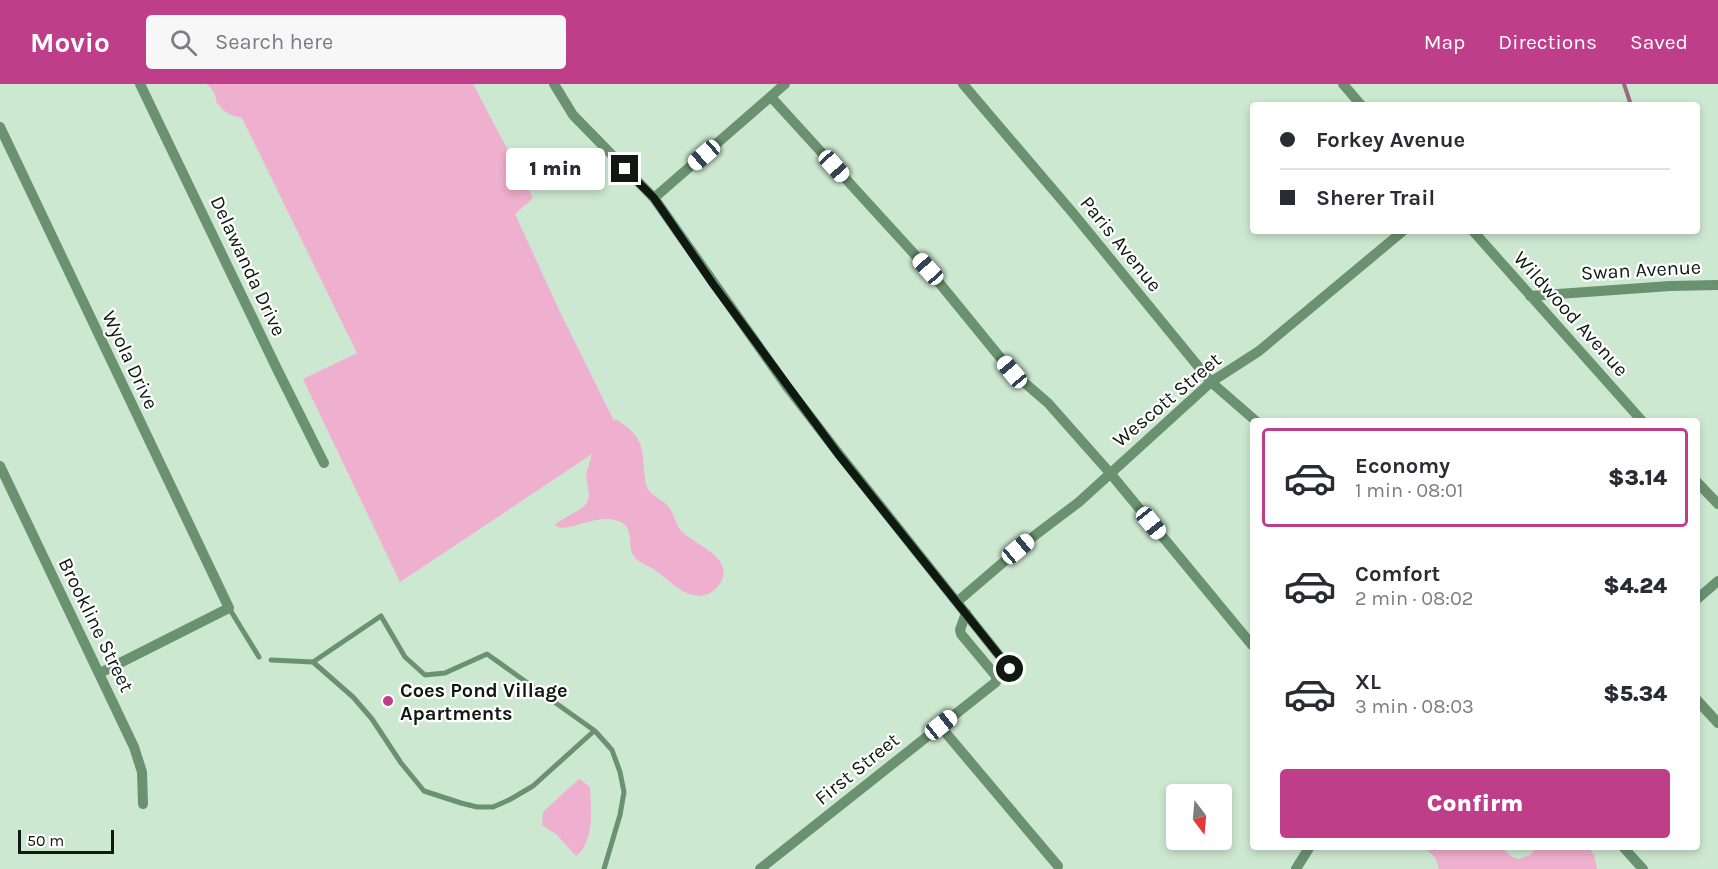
<!DOCTYPE html>
<html lang="en">
<head>
<meta charset="utf-8">
<style>
  :root { --surface:#fff; --page:#f7f7f7; --text:#2b2b33; --muted:#7c7c81; --line:#e1e1e2; --accent:#be3e89 }
  body { margin:0; font-family:Karla,sans-serif; background:var(--page); color:var(--text); height:100vh; display:flex; flex-direction:column; font-size:22px; white-space:nowrap }
  * { box-sizing:border-box; margin:0 }
  p { font-size:20px; color:var(--muted) }
  .icon { flex:none; width:33px; height:33px; fill:none; stroke:currentColor; stroke-width:2; stroke-linecap:round; stroke-linejoin:round }
  .map { position:relative; flex:1; overflow:hidden }
  .drawer { position:absolute; left:1250px; top:334px; width:450px; height:432px; display:flex; flex-direction:column; background:var(--surface); border-radius:6px; box-shadow:0 3px 9px #0003 }
  .drawer>* { flex:none }
  .banner { position:absolute; left:1250px; top:18px; width:450px; height:132px; border-radius:6px; box-shadow:0 3px 9px #0003; display:grid; align-content:center; height:132px; padding:0 30px; background:var(--surface) }
  .needle { width:39px; rotate:164deg }
  .buttons { position:absolute; left:1166px; top:700px; display:grid; gap:12px }
  .buttons a { display:grid; place-items:center; width:66px; height:66px; border-radius:6px; background:var(--surface); box-shadow:0 3px 9px #0003; font-size:30px }
  .scale { position:absolute; left:18px; bottom:15px; width:96px; box-sizing:border-box; padding-left:6px; border:3px solid #0f1911; border-top:0; font-size:16px; line-height:21px; white-space:nowrap; color:#0f1911; -webkit-text-stroke:4px #fff; paint-order:stroke }
  .end { position:absolute; width:27px; height:27px; margin:-14px; border:8px solid #0f1911; background:#fff; box-shadow:0 0 0 3px #fff }
  .from { border-radius:50% }
  .bubble { position:absolute; height:42px; border-radius:6px; background:var(--surface); box-shadow:0 3px 9px #0003; font-size:20px; font-weight:800; line-height:42px; text-align:center }
  .car { position:absolute; width:18px; height:36px; margin:-18px -9px; border-radius:8px; box-shadow:0 0 4px 2px #0007; background:linear-gradient(#fff 24%,#345 0 40%,#fff 0 76%,#345 0 86%,#fff 0) }
  .banner b { display:flex; align-items:center; gap:21px; height:57px; font-size:22px }
  .banner b+b { border-top:2px solid var(--line) }
  .banner i { width:15px; height:15px; background:var(--text) }
  ul { padding:10px 0 0; list-style:none }
  li { display:flex; align-items:center; gap:18px; height:99px; margin:0 12px 9px; padding:0 18px; border:3px solid transparent; border-radius:6px }
  li div { flex:1 }
  li b { display:block; font-size:22px }
  li em { font-style:normal; font-weight:800 }
  li.selected { border-color:var(--accent) }
  li>.icon { width:54px; height:54px; stroke-width:1.5 }
  .button { display:flex; gap:12px; margin-top:auto; padding:12px 30px }
  .button a { flex:1; height:69px; border-radius:6px; background:var(--accent); color:#fff; font-size:24px; font-weight:800; line-height:69px; text-align:center }
  header { display:flex; align-items:center; gap:36px; box-sizing:border-box; height:84px; padding:0 30px; background:var(--accent); color:#fff }
  header strong { font-size:28px }
  nav { display:flex; gap:33px; margin-inline-start:auto; font-size:21px }
  .search { width:420px; height:54px; background:var(--page); display:flex; align-items:center; gap:15px; box-sizing:border-box; padding:0 21px; border-radius:6px; color:var(--muted); font-size:22px }
  .map>svg:first-child { display:block }
  .green { fill:#efafce }
  .lines { fill:none; stroke-linecap:round; stroke-linejoin:round }
  .stream { stroke:#976b80; stroke-width:4 }
  .lane { stroke:#6a9270; stroke-width:5 }
  .street { stroke:#6a9270; stroke-width:10 }
  .route { stroke:#0f1911; stroke-width:8 }
  .poi-dot { fill:#be3e89; stroke:#fff; stroke-width:2 }
  .labels { text-anchor:middle; dominant-baseline:central; stroke-width:4.5; stroke-linejoin:round; paint-order:stroke }
  .street-label { font-size:20px; fill:#0f1911; stroke:#fff }
  .poi-label { font-size:20px; font-weight:bold; fill:#0f1911; stroke:#fff; text-anchor:start }
</style>
</head>
<body>
<header>
<strong>Movio</strong>
<div class="search"><svg class="icon" aria-label="search" viewBox="0 0 24 24"><circle cx="10" cy="10" r="6"/><path d="M15 15l6 6"/></svg>Search here</div>
<nav><a>Map</a><a>Directions</a><a>Saved</a></nav>
</header>
<div class="map">
<svg width="1718" height="785" viewBox="0 0 1718 785">
  <rect width="100%" height="100%" fill="#cde8d0"/>
  <path class="green" d="M207 0H473L533 114 515 130 560 228 614 337 616 335C640 351 643 359 644 387 645 393 645 400 648 405 653 413 663 416 669 423 673 429 675 437 679 444 690 460 732 470 722 496 719 502 715 506 710 509 689 520 670 496 655 486 649 482 640 479 635 474 627 464 634 449 624 440 602 424 566 452 555 441L558 438 582 424 587 419 589 411 586 390 592 370 400 498 303 295 357 269 242 34 231 31 223 26 217 19 214 8Z
    M579 695 590 703C591 724 595 758 576 772L556 750 542 741 543 728Z
    M1424 764H1502L1512 773 1519 775 1530 771 1536 764H1589L1594 771 1597 785H1439L1435 773Z"/>
  <g class="lines">
    <path class="stream" d="M1624 0 1631 21"/>
    <path class="lane" d="M229 524 259 573
      M271 576 313 578 381 532 405 573 425 591 445 589 487 570 595 647 612 666 620 688 624 708 620 731 604 785
      M313 578 353 613 372 635 401 679 424 707 461 719 477 723H493L509 716 533 702 594 647"/>
    <path class="street" d="M140 0 277 285 324 379
      M554 0 573 31 654 114 788 304 839 370 1010 585
      M963 0 1072 128 1211 298 1257 338
      M1343 0 1361 21
      M771 13 928 185 1012 288 1048 319 1110 389 1252 561
      M0 43 229 524 100 589
      M654 114 785 0
      M1473 147 1643 338
      M1530 212 1670 202 1718 201
      M0 382 134 663 142 688 143 720
      M1696 397 1718 420
      M1696 516 1718 497
      M958 517 1034 452 1079 418 1211 298 1259 267 1403 147
      M1696 615 1718 639
      M940 642 1058 782
      M1624 764 1643 785
      M760 785 996 598V592L961 550 960 546 966 529
      M1296 785 1309 764"/>
  </g>
  <g class="lines">
    <path class="route" d="M625 85 654 114 713 200 838 370 1010 585"/>
  </g>
  <circle class="poi-dot" cx="388" cy="617" r="6"/>
  <g class="labels">
    <g class="street-label">
      <text transform="translate(1121 160) rotate(51)">Paris Avenue</text>
      <text transform="translate(248 182) rotate(65)">Delawanda Drive</text>
      <text transform="translate(1641 186) rotate(-3)">Swan Avenue</text>
      <text transform="translate(1571 230) rotate(48)">Wildwood Avenue</text>
      <text transform="translate(130 276) rotate(65)">Wyola Drive</text>
      <text transform="translate(1167 316) rotate(-40)">Wescott Street</text>
      <text transform="translate(96 541) rotate(64)">Brookline Street</text>
      <text transform="translate(857 685) rotate(-39)">First Street</text>
    </g>
    <g class="poi-label">
      <text x="400" y="606">Coes Pond Village<tspan x="400" dy="23">Apartments</tspan></text>
    </g>
  </g>
</svg>
<div class="buttons">
<a><svg class="needle" viewBox="-14 -14 28 28"><path d="M0-13l5 13h-10z" fill="#e53935"/><path d="M0 13l5-13h-10z" fill="#7c7c81"/></svg></a>
</div>
<div class="scale">50 m</div>
<i class="end from" style="left:1010px;top:585px"></i>
<i class="end" style="left:625px;top:85px"></i>
<div class="bubble" style="left:506px;top:64px;width:99px">1 min</div>
<i class="car" style="left:704px;top:71px;rotate:229deg"></i>
<i class="car" style="left:834px;top:82px;rotate:138deg"></i>
<i class="car" style="left:928px;top:185px;rotate:318deg"></i>
<i class="car" style="left:1012px;top:288px;rotate:320deg"></i>
<i class="car" style="left:1151px;top:439px;rotate:141deg"></i>
<i class="car" style="left:1018px;top:465px;rotate:50deg"></i>
<i class="car" style="left:941px;top:641px;rotate:51deg"></i>
<div class="banner">
<b><i class="from"></i>Forkey Avenue</b>
<b><i></i>Sherer Trail</b>
</div>
<section class="drawer">
<ul>
<li class="selected"><svg class="icon" aria-label="car" viewBox="0 0 24 24"><path d="M5 17H2v-5l4-1 3-4h7l3 4 3 1v5h-3M9 17h6M6 11h13"/><circle cx="7" cy="17" r="2"/><circle cx="17" cy="17" r="2"/></svg><div><b>Economy</b><p>1 min · 08:01</p></div><em>$3.14</em></li>
<li><svg class="icon" aria-label="car" viewBox="0 0 24 24"><path d="M5 17H2v-5l4-1 3-4h7l3 4 3 1v5h-3M9 17h6M6 11h13"/><circle cx="7" cy="17" r="2"/><circle cx="17" cy="17" r="2"/></svg><div><b>Comfort</b><p>2 min · 08:02</p></div><em>$4.24</em></li>
<li><svg class="icon" aria-label="car" viewBox="0 0 24 24"><path d="M5 17H2v-5l4-1 3-4h7l3 4 3 1v5h-3M9 17h6M6 11h13"/><circle cx="7" cy="17" r="2"/><circle cx="17" cy="17" r="2"/></svg><div><b>XL</b><p>3 min · 08:03</p></div><em>$5.34</em></li>
</ul>
<div class="button"><a>Confirm</a></div>
</section>
</div>
</body>
</html>
